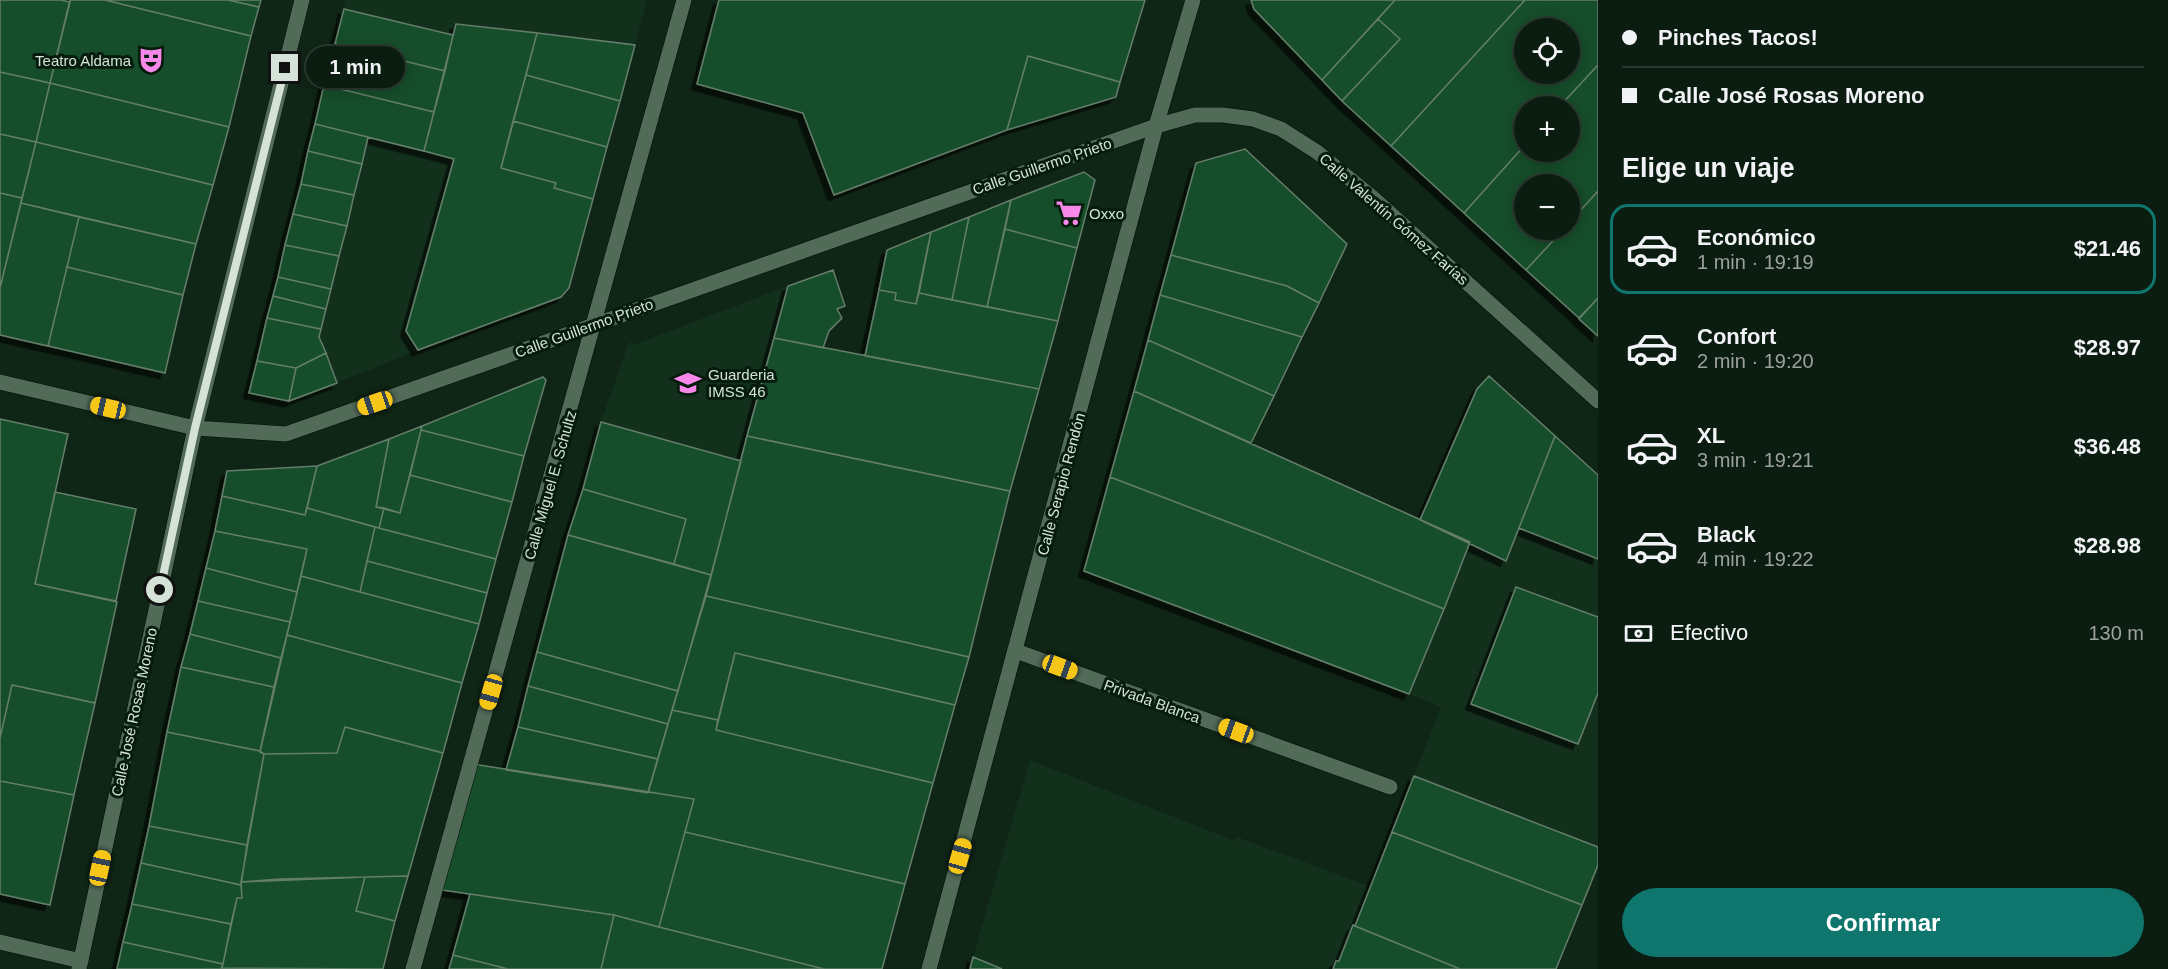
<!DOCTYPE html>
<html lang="es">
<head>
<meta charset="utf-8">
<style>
  :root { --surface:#0b1c10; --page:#142519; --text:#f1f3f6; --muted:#9aa19f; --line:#2b3a30; --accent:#0f766e }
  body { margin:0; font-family:Arial,sans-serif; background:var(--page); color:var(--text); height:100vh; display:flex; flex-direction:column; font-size:22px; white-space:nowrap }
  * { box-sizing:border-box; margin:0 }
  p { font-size:20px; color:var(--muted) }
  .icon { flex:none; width:33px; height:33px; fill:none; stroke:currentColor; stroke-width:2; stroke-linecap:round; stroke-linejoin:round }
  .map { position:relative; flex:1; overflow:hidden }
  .details { display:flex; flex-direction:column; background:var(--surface); width:570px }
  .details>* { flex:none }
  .banner { display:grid; align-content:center; height:132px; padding:0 24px; background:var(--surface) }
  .controls { position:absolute; left:1514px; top:18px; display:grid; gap:12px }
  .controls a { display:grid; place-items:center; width:66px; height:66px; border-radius:50%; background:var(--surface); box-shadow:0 3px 15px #0003,0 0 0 2px var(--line); font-size:30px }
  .end { position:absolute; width:27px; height:27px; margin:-14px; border:8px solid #d4e2d7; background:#111; box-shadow:0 0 0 3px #111 }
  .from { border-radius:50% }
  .bubble { position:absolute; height:42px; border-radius:21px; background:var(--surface); box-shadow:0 3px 15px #0003,0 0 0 2px var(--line); font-size:20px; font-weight:600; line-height:42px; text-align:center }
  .car { position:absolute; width:18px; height:36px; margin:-18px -9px; border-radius:8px; box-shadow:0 0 4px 2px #0007; background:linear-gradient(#f5c518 24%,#345 0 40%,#f5c518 0 76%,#345 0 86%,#f5c518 0) }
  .banner b { display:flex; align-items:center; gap:21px; height:57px; font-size:22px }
  .banner b+b { border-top:2px solid var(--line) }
  .banner i { width:15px; height:15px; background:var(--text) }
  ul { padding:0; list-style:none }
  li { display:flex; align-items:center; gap:18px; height:90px; margin:0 12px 9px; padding:0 12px; border:3px solid transparent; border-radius:18px }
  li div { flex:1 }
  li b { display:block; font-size:22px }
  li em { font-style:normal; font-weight:600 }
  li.current { border-color:var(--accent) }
  li>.icon { width:54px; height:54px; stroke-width:1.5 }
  h2 { padding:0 24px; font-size:27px; line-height:72px }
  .pay { display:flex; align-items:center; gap:15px; height:66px; padding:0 24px; font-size:22px }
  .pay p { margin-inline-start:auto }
  .primary-button { display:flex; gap:12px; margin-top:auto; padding:12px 24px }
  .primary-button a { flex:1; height:69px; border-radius:36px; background:var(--accent); color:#fff; font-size:24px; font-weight:600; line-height:69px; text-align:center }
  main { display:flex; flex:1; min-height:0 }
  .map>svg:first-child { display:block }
  .built { fill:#13301d }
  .building { fill:#164e2a; stroke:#657e6b; stroke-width:1.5; fill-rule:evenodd; filter:url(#shadow) }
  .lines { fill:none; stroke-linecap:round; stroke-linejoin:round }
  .minor-casing { stroke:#000d03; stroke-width:16 }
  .minor { stroke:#526a58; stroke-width:15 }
  .route { stroke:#d4e2d7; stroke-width:8 }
  .labels { text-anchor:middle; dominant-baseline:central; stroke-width:6; stroke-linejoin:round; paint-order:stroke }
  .poi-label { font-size:15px; fill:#d4e2d7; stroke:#051b0c; text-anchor:start }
  .street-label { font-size:15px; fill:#d4e2d7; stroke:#051b0c }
</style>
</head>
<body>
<main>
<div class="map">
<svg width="1598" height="969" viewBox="0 0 1598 969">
  <defs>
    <filter id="shadow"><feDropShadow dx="-5.5" dy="5.5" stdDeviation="0" flood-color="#0009"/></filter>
  </defs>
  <rect width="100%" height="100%" fill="#0f2515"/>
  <path class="built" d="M346 0H647L635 45 457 24 453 35 344 9Z
    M368 137 454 159 406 331 418 350 337 383 319 337Z
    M788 286 741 461 601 422 629 342 636 344Z
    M1519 528 1598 559V847L1414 776 1441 707 1409 694 1470 542Z
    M1030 760 1235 841 1237 837 1369 886 1339 961 1333 969H1002L973 957Z"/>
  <path class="building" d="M0 0H61L70 2 50 83 0 72Z
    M70 0H105L251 36 229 127 50 83Z
    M105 0H228L259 7 251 36Z
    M228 0H261L259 7Z
    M719 0H1145L1120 82 1028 56 1007 130 834 195 803 113 697 84Z
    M1251 0H1395L1322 80 1254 9Z
    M1395 0H1525L1391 146 1342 101 1400 39 1378 19Z
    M1525 0H1598V65L1560 106H1524V146L1464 213 1391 146ZM1524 28H1569V74H1524Z
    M344 9 453 35 445 71 335 44Z
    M1378 19 1400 39 1342 101 1322 80Z
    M456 24 537 33 501 168 556 183 554 188 593 199 569 288 561 297 418 350 406 331 454 159 424 151Z
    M537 33 635 45 620 101 526 75Z
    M335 44 445 71 434 112 324 85Z
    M1028 56 1120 82 1116 97 1007 130Z
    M1598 65V191L1569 223V184H1524V230H1563L1526 270 1464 213 1524 146V152H1569V106H1560Z
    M0 72 50 83 36 142 0 134Z
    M526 75 620 101 607 147 513 121Z
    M50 83 229 127 213 185 36 142Z
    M324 85 434 112 424 151 315 124Z
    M513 121 607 147 593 199 554 188 556 183 501 168Z
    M315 124 368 137 362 164 308 151Z
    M0 134 36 142 22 198 0 193Z
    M36 142 213 185 196 244 21 203Z
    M1245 149 1347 244 1319 303 1287 286 1171 255 1196 163Z
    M308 151 362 164 354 195 301 184Z
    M1084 172 1095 180 1077 248 1005 229 1011 200Z
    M301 184 354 195 347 226 293 214Z
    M1598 191V298L1579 318 1526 270 1563 230H1569V223Z
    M0 193 22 198 0 288Z
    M1011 200 987 307 952 300 969 217Z
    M21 203 79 217 48 346 0 335V288Z
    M293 214 347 226 339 256 285 245Z
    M79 217 196 244 183 295 67 267Z
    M969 217 952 300 919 293 931 232Z
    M1005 229 1077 248 1058 321 987 307Z
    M931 232 916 304 895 300 896 293 879 290 887 250Z
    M285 245 339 256 331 289 278 277Z
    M1171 255 1287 286 1319 303 1302 337 1160 295Z
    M67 267 183 295 165 373 48 346Z
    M833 270 845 306 837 309 842 318 829 331 823 348 774 338 788 286Z
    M278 277 331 289 326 309 273 296Z
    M879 290 896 293 895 300 916 304 919 293 1058 321 1039 389 865 356Z
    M1160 295 1302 337 1274 396 1148 340Z
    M273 296 326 309 321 329 267 318Z
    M1598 298V336L1579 319Z
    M267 318 321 329 319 337 326 353 296 368 257 361Z
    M774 338 1039 389 1010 491 747 436Z
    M1148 340 1274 396 1251 443 1134 391Z
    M326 353 337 383 289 401 296 368Z
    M257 361 296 368 289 401 249 393Z
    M1489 376 1555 436 1506 561 1420 520 1477 389Z
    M543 377 546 380 524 456 421 430 422 426Z
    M1134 391 1470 542 1444 609 1267 537 1110 477Z
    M0 419 68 434 35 584 117 602 95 703 12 685 0 738Z
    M601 422 741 461 711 575 674 564 686 519 583 489Z
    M422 426 400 513 376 507 389 439Z
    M421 430 524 456 512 502 410 475Z
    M747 436 1010 491 969 657 706 596Z
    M1555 436 1598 475V559L1519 528Z
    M389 439 376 507 384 508 379 528 307 508 317 466Z
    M317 466 305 515 222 496 227 471Z
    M410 475 512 502 496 559 379 528 384 508 400 513Z
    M1110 477 1267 537 1444 609 1409 694 1084 571Z
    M583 489 686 519 674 564 568 535Z
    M55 492 136 509 116 601 35 584Z
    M222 496 305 515 307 508 375 527 360 592 301 576 307 549 215 531Z
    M375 527 496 559 487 593 367 561Z
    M215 531 307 549 297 592 206 568Z
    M568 535 711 575 678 691 537 652Z
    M367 561 487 593 479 624 360 592Z
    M206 568 297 592 290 622 198 601Z
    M301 576 479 624 462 683 287 635Z
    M1516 587 1598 617V693L1578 744 1471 704Z
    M706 596 969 657 955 705 735 653 718 720 672 710Z
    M198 601 290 622 281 658 190 634Z
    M190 634 281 658 274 687 181 667Z
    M287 635 462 683 443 753 345 727 337 753 264 754 260 752Z
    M537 652 678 691 668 724 528 686Z
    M735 653 955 705 933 783 716 730Z
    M181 667 274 687 260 751 167 732Z
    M12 685 95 703 74 795 0 781V738Z
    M528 686 668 724 658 759 518 727Z
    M672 710 718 720 716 730 933 783 905 884 685 832 694 799 648 792Z
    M345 727 443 753 408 876 280 879 241 882 264 754 337 753Z
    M518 727 658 759 648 793 506 770Z
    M167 732 260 751 264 754 247 845 149 826Z
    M473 764 694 799 659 927 614 915 442 890Z
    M1414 776 1598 847V865L1582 905 1392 832Z
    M0 781 74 795 50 905 0 894Z
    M149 826 247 845 241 885 141 863Z
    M685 832 905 884 882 969H824L659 927Z
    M1392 832 1582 905 1556 969H1460L1355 926Z
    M141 863 241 885 242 898H237L231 924 132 904Z
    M408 876 395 921 356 911 365 877Z
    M365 877 356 911 395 921 383 969 222 968 237 898H242L241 882Z
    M470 894 614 915 601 969H508L453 955Z
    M132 904 231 924 223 964 123 942Z
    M614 915 659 927 824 969H601Z
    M1353 925 1355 926 1460 969H1333L1336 961H1339Z
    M123 942 223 964 221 969H117Z
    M453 955 508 969H449Z
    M973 957 1002 969H970Z"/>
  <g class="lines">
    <g class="minor-casing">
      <path id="minor" d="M0 382 195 428 286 434 1156 126 1195 115H1223L1253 119 1281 129 1317 152 1372 197 1598 401
        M1016 651 1390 787
        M0 942 81 961
        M79 969 195 428 302 0
        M413 969 684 0
        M929 969 1156 126 1193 0"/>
    </g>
    <use href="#minor" class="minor"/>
  </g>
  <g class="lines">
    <path class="route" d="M160 590 195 428 285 68"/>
  </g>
  <defs>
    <g id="theatre-bare" transform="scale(2.07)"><path d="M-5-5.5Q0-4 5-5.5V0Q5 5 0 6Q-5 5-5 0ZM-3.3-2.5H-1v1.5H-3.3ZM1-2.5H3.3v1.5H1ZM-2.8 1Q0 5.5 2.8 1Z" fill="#f888ea" stroke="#051b0c" stroke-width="2.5" paint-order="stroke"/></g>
    <g id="supermarket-bare" transform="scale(2.07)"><path d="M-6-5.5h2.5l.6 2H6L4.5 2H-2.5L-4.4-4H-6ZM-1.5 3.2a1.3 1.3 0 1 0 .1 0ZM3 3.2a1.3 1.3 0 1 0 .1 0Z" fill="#f888ea" stroke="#051b0c" stroke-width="2.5" paint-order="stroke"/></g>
    <g id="school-bare" transform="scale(2.07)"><path d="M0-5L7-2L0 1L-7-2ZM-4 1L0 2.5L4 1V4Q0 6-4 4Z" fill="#f888ea" stroke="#051b0c" stroke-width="2.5" paint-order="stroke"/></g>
  </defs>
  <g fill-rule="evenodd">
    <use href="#theatre-bare" x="151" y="60"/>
    <use href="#supermarket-bare" x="1069" y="213"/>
    <use href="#school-bare" x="688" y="383"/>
  </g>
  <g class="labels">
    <g class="poi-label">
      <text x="131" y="60" text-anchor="end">Teatro Aldama</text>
      <text x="1089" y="213">Oxxo</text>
      <text x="708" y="374">Guarderia<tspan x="708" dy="17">IMSS 46</tspan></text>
    </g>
    <g class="street-label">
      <text transform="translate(1042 166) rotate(-19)">Calle Guillermo Prieto</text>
      <text transform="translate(1394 219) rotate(41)">Calle Valentín Gómez Farías</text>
      <text transform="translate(584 328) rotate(-20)">Calle Guillermo Prieto</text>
      <text transform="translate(1061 484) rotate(-75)">Calle Serapio Rendón</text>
      <text transform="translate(550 485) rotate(-74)">Calle Miguel E. Schultz</text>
      <text transform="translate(1152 701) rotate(20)">Privada Blanca</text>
      <text transform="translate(134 712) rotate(-78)">Calle José Rosas Moreno</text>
    </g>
  </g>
</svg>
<div class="controls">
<a><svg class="icon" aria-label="locate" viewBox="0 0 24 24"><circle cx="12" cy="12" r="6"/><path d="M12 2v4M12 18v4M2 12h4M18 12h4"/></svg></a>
<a>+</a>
<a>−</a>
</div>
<i class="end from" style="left:160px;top:590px"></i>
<i class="end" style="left:285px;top:68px"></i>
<div class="bubble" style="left:306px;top:46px;width:99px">1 min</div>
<i class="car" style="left:375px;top:403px;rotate:251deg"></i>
<i class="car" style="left:108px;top:408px;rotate:283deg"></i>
<i class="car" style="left:1060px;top:667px;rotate:110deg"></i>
<i class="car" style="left:491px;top:692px;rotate:196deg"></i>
<i class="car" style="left:1236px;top:731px;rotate:290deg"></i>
<i class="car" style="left:960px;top:856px;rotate:16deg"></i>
<i class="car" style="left:100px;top:868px;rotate:12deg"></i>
</div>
<section class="details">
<div class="banner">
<b><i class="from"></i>Pinches Tacos!</b>
<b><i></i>Calle José Rosas Moreno</b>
</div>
<h2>Elige un viaje</h2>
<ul>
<li class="current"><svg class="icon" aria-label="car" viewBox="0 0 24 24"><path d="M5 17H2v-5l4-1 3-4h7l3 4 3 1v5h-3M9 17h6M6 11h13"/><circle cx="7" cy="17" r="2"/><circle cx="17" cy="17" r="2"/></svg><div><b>Económico</b><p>1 min · 19:19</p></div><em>$21.46</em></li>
<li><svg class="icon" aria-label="car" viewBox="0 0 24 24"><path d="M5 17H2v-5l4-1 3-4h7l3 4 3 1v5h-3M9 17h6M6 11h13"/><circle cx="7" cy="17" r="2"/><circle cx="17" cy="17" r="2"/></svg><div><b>Confort</b><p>2 min · 19:20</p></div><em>$28.97</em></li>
<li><svg class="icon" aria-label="car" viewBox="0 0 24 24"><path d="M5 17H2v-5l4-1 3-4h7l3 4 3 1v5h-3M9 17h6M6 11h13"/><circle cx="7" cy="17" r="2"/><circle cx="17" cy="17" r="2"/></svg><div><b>XL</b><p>3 min · 19:21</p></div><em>$36.48</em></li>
<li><svg class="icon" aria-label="car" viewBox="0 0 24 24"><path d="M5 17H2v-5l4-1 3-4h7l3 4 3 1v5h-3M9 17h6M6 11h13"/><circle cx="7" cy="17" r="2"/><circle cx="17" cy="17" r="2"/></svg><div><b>Black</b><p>4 min · 19:22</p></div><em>$28.98</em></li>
</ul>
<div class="pay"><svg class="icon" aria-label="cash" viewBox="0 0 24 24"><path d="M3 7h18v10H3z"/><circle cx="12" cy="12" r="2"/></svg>Efectivo<p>130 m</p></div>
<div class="primary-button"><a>Confirmar</a></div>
</section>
</main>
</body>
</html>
